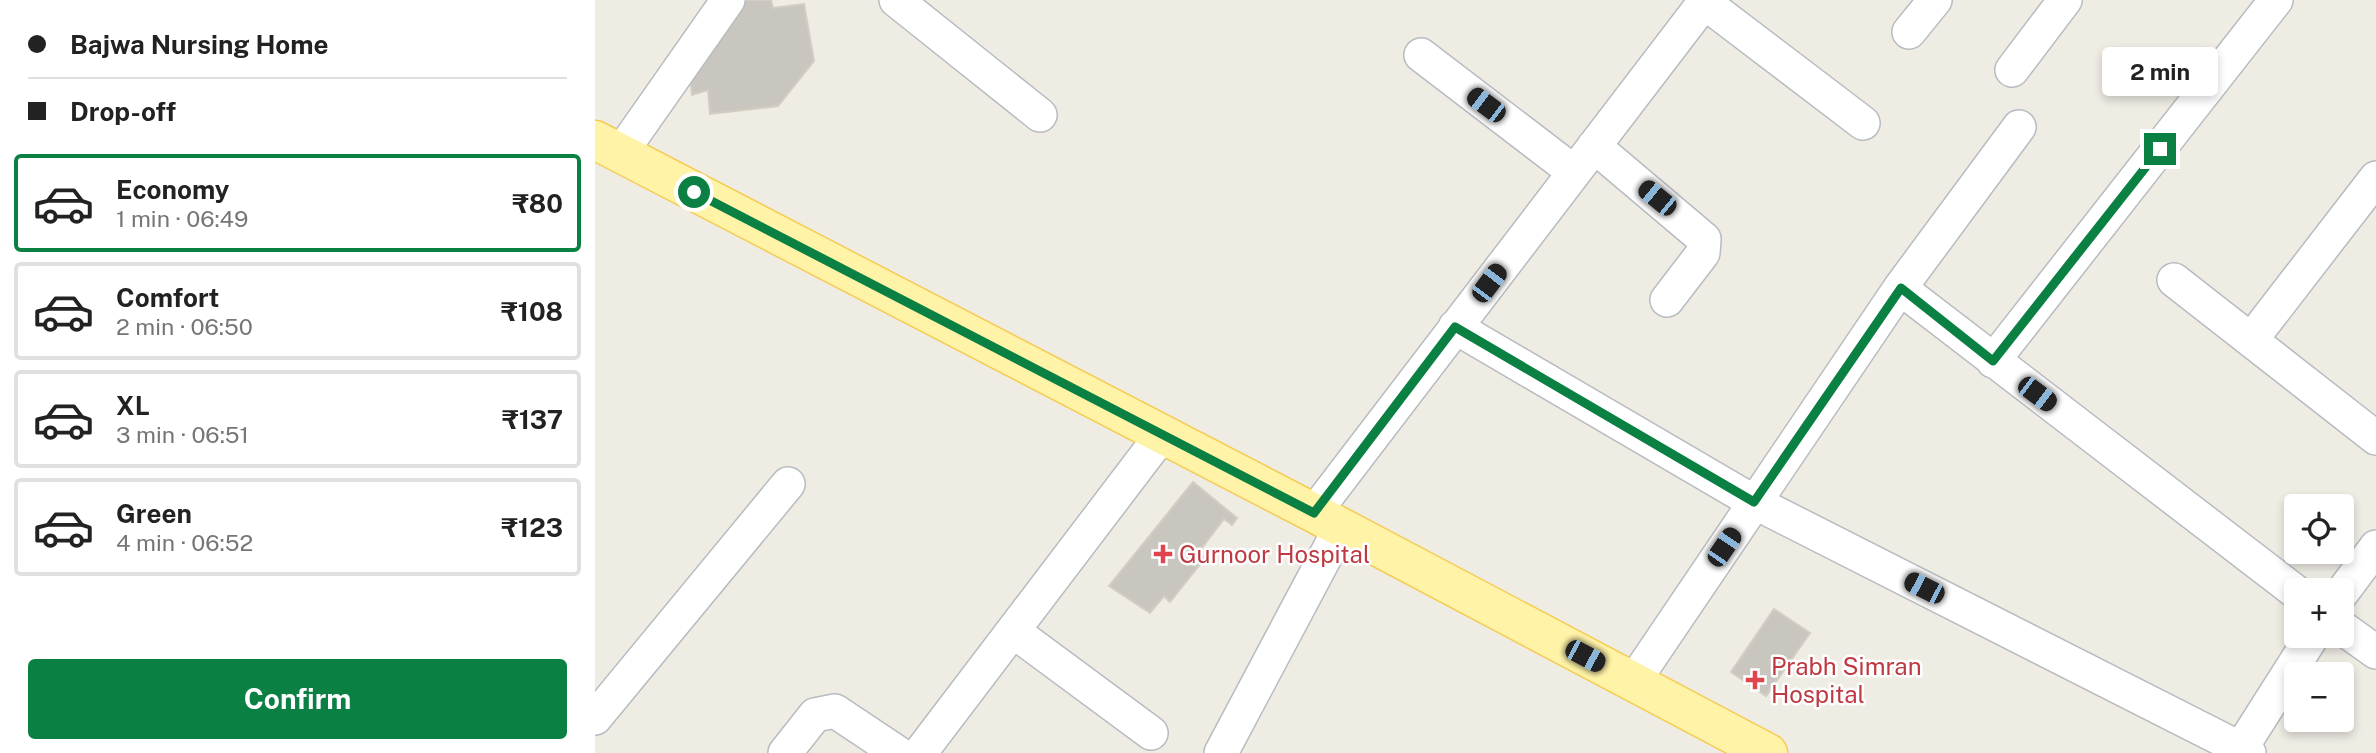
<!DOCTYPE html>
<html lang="en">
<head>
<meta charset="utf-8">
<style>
  :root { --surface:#fff; --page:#f6f6f6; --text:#222; --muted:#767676; --line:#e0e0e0; --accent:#0b8043 }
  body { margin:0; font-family:"Public Sans",sans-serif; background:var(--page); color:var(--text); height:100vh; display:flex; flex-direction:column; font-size:26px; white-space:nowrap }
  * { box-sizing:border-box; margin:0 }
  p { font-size:23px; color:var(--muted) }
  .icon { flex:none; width:38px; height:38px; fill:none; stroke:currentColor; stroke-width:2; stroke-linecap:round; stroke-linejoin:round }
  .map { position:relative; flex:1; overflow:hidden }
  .side { display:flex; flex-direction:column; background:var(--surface); width:595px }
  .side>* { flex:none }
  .banner { display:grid; align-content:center; height:154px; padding:0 28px; background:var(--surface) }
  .tools { position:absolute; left:1689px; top:494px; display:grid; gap:14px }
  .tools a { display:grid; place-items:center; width:70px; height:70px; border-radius:7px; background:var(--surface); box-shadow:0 4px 10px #0003; font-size:35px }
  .end { position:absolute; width:32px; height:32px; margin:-16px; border:9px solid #0b8043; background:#fff; box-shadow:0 0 0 4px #fff }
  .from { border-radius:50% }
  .bubble { position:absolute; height:49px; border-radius:7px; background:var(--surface); box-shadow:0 4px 10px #0003; font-size:23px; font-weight:700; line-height:49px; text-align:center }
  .car { position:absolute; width:21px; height:42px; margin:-21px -10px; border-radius:9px; box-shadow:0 0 5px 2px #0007; background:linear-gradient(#222 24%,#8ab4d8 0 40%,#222 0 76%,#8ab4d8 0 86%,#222 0) }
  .banner b { display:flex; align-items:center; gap:24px; height:66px; font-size:26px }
  .banner b+b { border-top:2px solid var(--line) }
  .banner i { width:18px; height:18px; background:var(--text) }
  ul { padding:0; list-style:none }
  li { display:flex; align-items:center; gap:21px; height:98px; margin:0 14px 10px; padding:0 14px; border:4px solid var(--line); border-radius:7px }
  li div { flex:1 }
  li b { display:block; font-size:26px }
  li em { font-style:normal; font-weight:700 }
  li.active { border-color:var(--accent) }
  li>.icon { width:63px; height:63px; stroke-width:1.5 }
  .button { display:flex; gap:14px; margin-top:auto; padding:14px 28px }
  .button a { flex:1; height:80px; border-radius:7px; background:var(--accent); color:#fff; font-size:28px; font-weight:700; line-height:80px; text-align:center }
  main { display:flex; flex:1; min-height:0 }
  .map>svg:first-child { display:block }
  .building { fill:#c9c6c0; stroke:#d3cec1; stroke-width:2 }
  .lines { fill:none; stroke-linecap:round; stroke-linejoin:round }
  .minor-casing { stroke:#b8bbc0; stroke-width:36 }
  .major-casing { stroke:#f5cc55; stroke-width:41 }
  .minor { stroke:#fff; stroke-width:33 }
  .major { stroke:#fff3a7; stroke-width:38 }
  .route { stroke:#0b8043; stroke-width:9 }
  .health-dot { fill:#e0444e; stroke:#fff; stroke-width:2.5 }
  .labels { text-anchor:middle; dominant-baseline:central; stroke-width:5; stroke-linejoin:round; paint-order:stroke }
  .health-label { font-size:24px; fill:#be3a42; stroke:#fff; text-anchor:start }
</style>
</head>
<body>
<main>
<section class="side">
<div class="banner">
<b><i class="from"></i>Bajwa Nursing Home</b>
<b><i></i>Drop-off</b>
</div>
<ul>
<li class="active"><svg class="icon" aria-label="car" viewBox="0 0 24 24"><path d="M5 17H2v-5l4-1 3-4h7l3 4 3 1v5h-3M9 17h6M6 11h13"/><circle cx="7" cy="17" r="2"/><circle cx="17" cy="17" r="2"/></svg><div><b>Economy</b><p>1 min · 06:49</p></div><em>₹80</em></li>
<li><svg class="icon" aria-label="car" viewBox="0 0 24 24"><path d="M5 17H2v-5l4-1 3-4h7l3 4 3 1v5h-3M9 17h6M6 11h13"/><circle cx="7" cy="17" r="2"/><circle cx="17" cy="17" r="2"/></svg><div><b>Comfort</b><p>2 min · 06:50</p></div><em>₹108</em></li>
<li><svg class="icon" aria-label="car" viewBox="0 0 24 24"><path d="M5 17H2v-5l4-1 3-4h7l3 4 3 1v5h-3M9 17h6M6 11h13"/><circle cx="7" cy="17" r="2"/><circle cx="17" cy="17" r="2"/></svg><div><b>XL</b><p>3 min · 06:51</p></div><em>₹137</em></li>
<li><svg class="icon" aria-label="car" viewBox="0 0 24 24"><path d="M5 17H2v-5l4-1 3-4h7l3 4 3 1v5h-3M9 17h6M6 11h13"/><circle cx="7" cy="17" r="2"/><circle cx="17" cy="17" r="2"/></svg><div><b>Green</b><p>4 min · 06:52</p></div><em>₹123</em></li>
</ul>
<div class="button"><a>Confirm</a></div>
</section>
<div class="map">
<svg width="1781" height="753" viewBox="0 0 1781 753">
  <rect width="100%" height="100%" fill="#eeece3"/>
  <path class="building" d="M129 0H176L178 8 209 4 219 61 183 106 115 114 113 90 97 95 94 66Z
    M598 482 642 518 637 525 629 519 603 553 610 558 575 602 569 596 555 613 514 586Z
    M1179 609 1215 633 1171 696 1136 672Z"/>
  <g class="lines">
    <g class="minor-casing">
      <path id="minor" d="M301 0 445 115
        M1109 2 1268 123
        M1314 32 1340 0
        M826 55 979 172
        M1417 70 1470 0
        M999 146 1109 239 1108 253 1072 300
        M25 154 133 0
        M1579 280 1781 438
        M1305 288 1701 592
        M860 327 1159 502 1654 753
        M1656 340 1781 178
        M1398 361 1681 0
        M719 513 1111 0
        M1746 594 1781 547
        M1746 627 1781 652
        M418 631 556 733
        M1039 681 1305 288 1424 127
        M0 718 193 484
        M190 753 220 715 240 711 303 753
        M325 753 566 436
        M626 753 746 527
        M1643 753 1718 635"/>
    </g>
    <g class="major-casing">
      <path id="major" d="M0 140 719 513 1173 753"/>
    </g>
    <use href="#minor" class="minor"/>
    <use href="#major" class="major"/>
  </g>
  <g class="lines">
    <path class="route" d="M99 192 719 513 860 327 1159 502 1306 288 1398 361 1565 149"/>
  </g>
  <g class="health-dot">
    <path d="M564.5 543.5h7v7h7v7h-7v7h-7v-7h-7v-7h7z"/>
    <path d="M1156.5 669.5h7v7h7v7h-7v7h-7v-7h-7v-7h7z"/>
  </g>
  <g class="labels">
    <g class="health-label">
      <text x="584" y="554">Gurnoor Hospital</text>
      <text x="1176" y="666">Prabh Simran<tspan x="1176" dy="28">Hospital</tspan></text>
    </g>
  </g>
</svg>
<div class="tools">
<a><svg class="icon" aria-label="locate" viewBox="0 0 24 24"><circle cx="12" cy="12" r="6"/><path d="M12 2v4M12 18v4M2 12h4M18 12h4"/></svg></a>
<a>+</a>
<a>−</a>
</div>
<i class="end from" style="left:99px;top:192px"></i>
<i class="end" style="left:1565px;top:149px"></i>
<div class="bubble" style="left:1507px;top:47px;width:116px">2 min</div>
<i class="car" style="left:891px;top:105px;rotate:307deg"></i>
<i class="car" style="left:1062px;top:198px;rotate:309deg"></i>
<i class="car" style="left:894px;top:283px;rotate:37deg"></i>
<i class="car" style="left:1442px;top:394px;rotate:127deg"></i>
<i class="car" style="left:1129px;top:547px;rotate:34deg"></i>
<i class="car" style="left:1329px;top:588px;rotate:297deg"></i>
<i class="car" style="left:990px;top:656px;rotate:118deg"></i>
</div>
</main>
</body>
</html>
